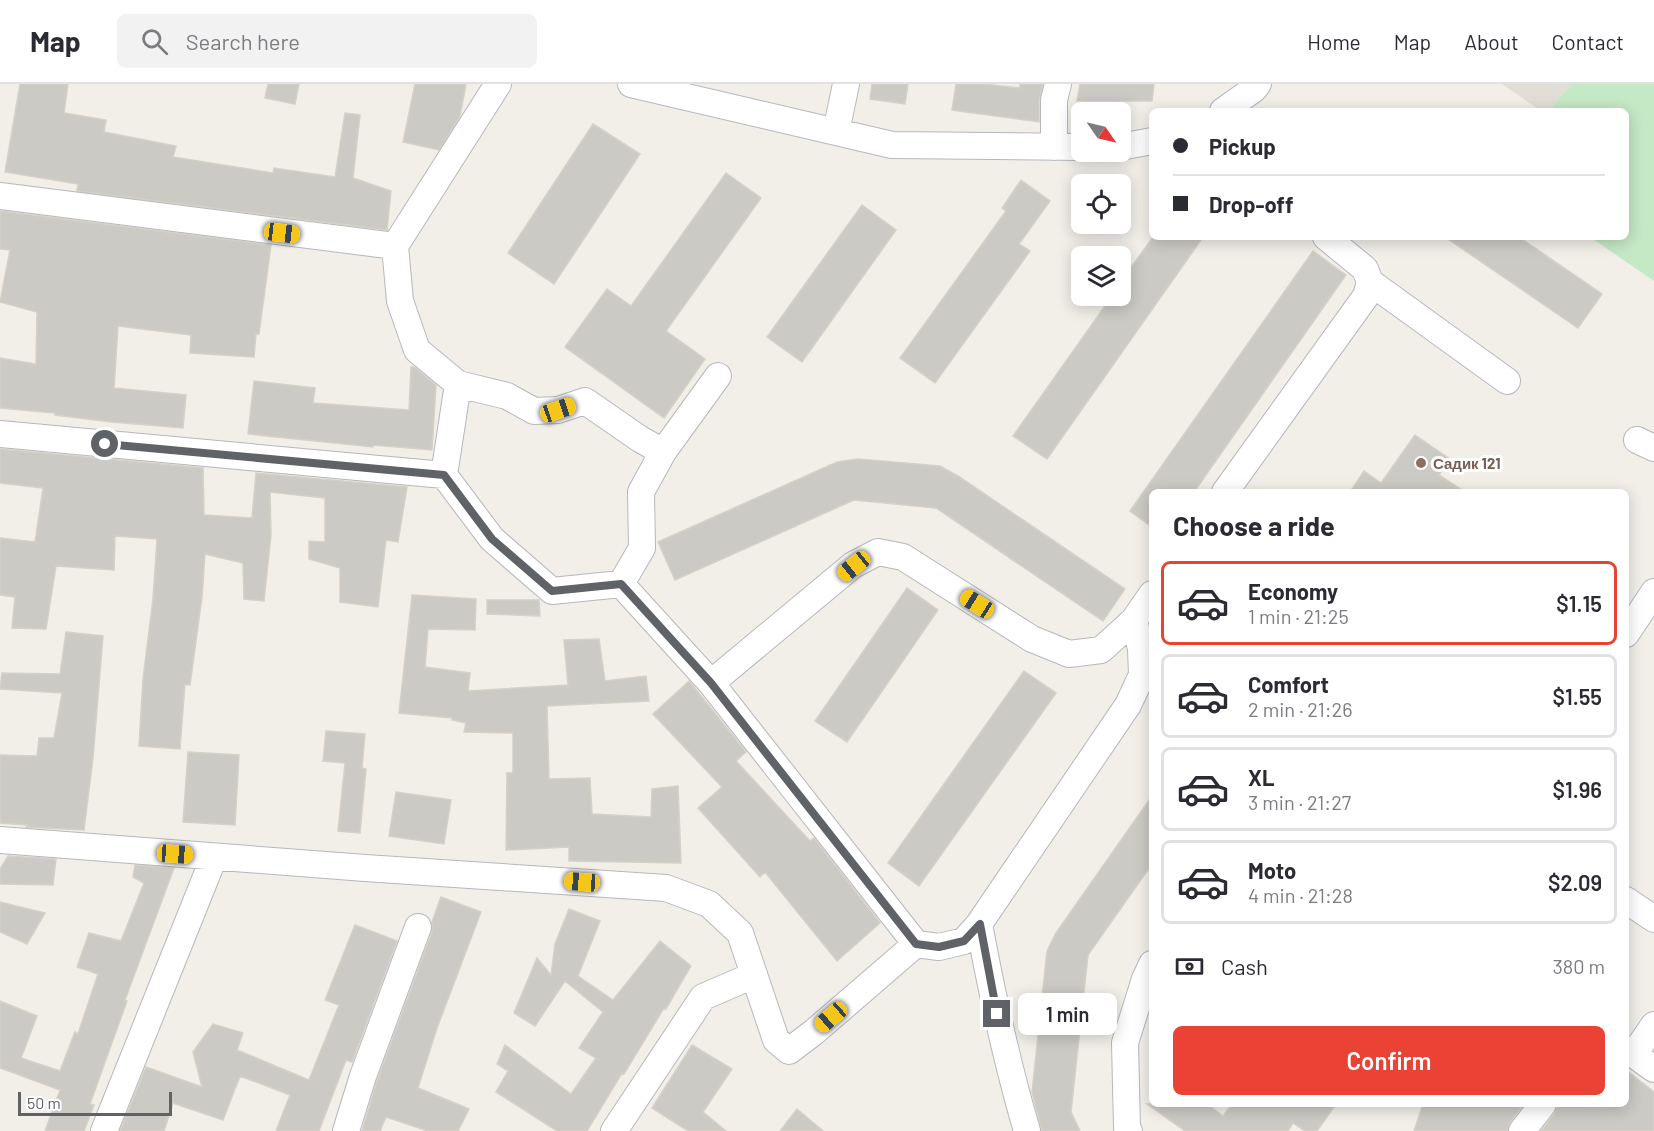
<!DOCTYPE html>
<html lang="en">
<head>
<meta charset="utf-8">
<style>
  :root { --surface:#fff; --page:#f2f2f3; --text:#2b2b33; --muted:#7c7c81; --line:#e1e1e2; --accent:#ea4335 }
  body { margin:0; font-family:Barlow,sans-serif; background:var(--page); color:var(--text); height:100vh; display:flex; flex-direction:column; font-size:22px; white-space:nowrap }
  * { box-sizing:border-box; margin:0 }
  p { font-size:20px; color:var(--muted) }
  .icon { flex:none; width:33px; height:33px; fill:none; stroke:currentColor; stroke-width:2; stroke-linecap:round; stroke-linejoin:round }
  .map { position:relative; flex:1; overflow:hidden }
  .drawer { position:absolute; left:1149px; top:405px; width:480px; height:618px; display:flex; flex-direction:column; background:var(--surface); border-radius:9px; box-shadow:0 3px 15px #0003 }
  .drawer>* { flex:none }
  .hud { position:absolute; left:1149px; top:24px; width:480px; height:132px; border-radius:9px; box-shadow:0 3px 15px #0003; display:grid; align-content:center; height:132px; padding:0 24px; background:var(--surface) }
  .needle { width:39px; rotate:124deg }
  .buttons { position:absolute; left:1071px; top:18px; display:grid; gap:12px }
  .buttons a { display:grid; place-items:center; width:60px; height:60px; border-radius:9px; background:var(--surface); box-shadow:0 3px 15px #0003; font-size:30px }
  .scale { position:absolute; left:18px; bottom:15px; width:154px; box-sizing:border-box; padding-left:6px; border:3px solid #5f6368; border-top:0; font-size:16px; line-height:21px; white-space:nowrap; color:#5f6368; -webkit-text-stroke:4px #fff; paint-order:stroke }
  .end { position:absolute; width:27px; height:27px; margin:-14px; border:8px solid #5f6368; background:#fff; box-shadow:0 0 0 3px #fff }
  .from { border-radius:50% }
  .bubble { position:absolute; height:42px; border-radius:9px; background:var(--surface); box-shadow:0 3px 15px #0003; font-size:20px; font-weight:600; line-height:42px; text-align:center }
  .car { position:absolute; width:18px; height:36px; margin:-18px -9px; border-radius:8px; box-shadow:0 0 4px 2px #0007; background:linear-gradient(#f5c518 24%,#345 0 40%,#f5c518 0 76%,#345 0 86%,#f5c518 0) }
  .hud b { display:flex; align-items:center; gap:21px; height:57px; font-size:22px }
  .hud b+b { border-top:2px solid var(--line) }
  .hud i { width:15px; height:15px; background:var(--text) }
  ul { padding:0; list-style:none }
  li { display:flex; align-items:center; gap:18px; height:84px; margin:0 12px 9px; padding:0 12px; border:3px solid var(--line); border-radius:9px }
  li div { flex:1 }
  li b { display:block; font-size:22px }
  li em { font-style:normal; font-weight:600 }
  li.on { border-color:var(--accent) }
  li>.icon { width:54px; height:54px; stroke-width:1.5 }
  h2 { padding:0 24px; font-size:27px; line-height:72px }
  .pay { display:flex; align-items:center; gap:15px; height:66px; padding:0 24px; font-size:22px }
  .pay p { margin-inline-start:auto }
  .cta { display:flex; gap:12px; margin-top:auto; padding:12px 24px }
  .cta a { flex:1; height:69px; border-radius:9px; background:var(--accent); color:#fff; font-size:24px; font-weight:600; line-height:69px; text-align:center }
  header { display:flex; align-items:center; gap:36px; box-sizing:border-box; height:84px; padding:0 30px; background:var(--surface); border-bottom:2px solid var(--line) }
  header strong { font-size:28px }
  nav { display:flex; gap:33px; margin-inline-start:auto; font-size:21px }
  .search { width:420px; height:54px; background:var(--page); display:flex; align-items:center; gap:15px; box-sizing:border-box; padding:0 21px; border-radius:9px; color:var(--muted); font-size:22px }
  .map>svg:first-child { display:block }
  .education { fill:#e1ded6 }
  .green { fill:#c5e8c5 }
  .building { fill:#cccac5; stroke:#d6d1c6; stroke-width:1.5 }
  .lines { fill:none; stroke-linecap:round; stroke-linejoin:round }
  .minor-casing { stroke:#b5b8bc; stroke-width:28 }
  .minor { stroke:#fff; stroke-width:26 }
  .route { stroke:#5f6368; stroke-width:8 }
  .education-dot { fill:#8d6e63; stroke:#fff; stroke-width:2 }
  .labels { text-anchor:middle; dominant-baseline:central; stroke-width:6; stroke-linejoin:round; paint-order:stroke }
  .education-label { font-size:15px; font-weight:bold; fill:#785e54; stroke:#fff; text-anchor:start }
</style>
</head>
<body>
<header>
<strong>Map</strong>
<div class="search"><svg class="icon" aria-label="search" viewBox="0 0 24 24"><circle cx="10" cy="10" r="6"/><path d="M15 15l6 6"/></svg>Search here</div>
<nav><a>Home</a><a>Map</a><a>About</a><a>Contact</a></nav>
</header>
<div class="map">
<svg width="1654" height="1047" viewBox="0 0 1654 1047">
  <rect width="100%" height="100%" fill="#f1efe8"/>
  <path class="education" d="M1502 0H1573L1562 10 1549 27H1541Z"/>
  <path class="green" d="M1573 0H1654V197L1590 153H1626V27H1549L1562 10Z"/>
  <path class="building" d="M20 0H68L64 29 106 36 104 48 176 62 173 73 273 89 274 84 335 93 345 29 360 31 353 94 391 107 387 146 77 107 78 100 5 88Z
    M268 0H299L295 20 265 14Z
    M415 0H466L460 32 439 66 403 58Z
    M872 0H908L905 20 870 15Z
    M956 0H983L1020 4V0H1043L1039 16V38L952 26Z
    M1080 0H1154L1152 17H1077Z
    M593 40 640 70 554 200 508 169Z
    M726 89 761 114 666 247 705 275 664 334 565 263 607 205 631 222Z
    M1021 96 1050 117 1019 160 1030 167 935 299 900 274 1006 127 1002 124Z
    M862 121 896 146 802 278 767 253Z
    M0 127 271 161 259 250H256L254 273 190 269 191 251 118 242 114 304 186 311 183 344 112 338 55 331V329L0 324V274L36 280 37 228 0 218 10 166 0 165Z
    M1153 153H1203L1047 375 1013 352 1112 212H1120V199Z
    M1445 153H1519L1602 210 1578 244Z
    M1313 167 1346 191 1194 408H1152V443L1130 427Z
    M411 283H414L436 301 432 366 373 361V363L248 350 254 297 315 304 313 319 409 326Z
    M1415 351 1450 375 1439 391 1465 408H1350L1364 387 1381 399Z
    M0 365 203 384 204 431 252 434 256 389 407 403 398 458 386 456 378 523 340 518V484L309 475V457L325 458V414L270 408 271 451 264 517 244 515 243 479 205 470 202 513 190 601 185 600 180 665 139 662 143 595 153 515 157 455 115 452 114 486 56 482 46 545 12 544 15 513 0 511V454L35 458 43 404 0 399Z
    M858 375 940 382 958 392 1125 505 1103 537 936 424 854 416 675 496 658 458 837 378Z
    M907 504 938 526 847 658 815 637Z
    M412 511 476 515 475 546 428 545 425 583 470 589 468 607 568 601 564 556 599 555 605 597 646 592 649 617 547 622 549 695 590 694 592 730 651 733 652 705 678 702 681 779 569 777V763L506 766 507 689H513V649L464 648 466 639 452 636V634L399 629Z
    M487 516H539L540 532 487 530Z
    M66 548 103 552 93 674 84 746 26 743 27 741 0 739V671L37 672 39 654H54L62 609 0 605 2 589 60 590Z
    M1024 587 1056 609 919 802 888 779Z
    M689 597 746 668 736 677 810 757 814 754 880 839 837 877 765 788 760 793 698 724 722 703 653 630Z
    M326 647 365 650 362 684 366 685 360 749 338 747 345 679 323 677Z
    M188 668 239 671 235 741 183 738Z
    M396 708 451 716 444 760 389 752Z
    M1152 712V780L1088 871 1071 1028 1080 1047H1042L1032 1008 1047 867 1056 849Z
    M8 772 56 775 53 801 0 800V785Z
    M135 781 174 784 125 916 127 917 90 1020 94 1021 84 1047H45L60 1006 0 984V917L37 932 21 974 60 987 75 948 78 950 98 890 77 883 89 849 121 857 144 799 133 793Z
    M441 813 481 828 437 944 418 1004 469 1025 458 1047H428L386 1033 380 1047H362L377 997 432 848V838Z
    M0 818 45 829 27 860 0 848Z
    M569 825 600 837 578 892 613 916 660 857 691 882 666 925 664 924 624 990 622 989 587 1047H557L496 1008 508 987 497 980 505 961 571 1010 596 974 579 964 603 928 565 897 535 942 514 929 537 874 551 891 555 860Z
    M355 841 397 857 352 978 346 976 319 1047H276L290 1011 240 992 223 1036 173 1019 164 1047H120L146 983 202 1003 193 968 213 940 243 949 237 966 309 996 339 921 325 916Z
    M692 961 732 985 703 1028 726 1047H688L652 1024Z
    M1626 986 1654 1008V1047H1541L1555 1029 1558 1020H1626Z
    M1147 1020H1207L1223 1032 1232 1020H1336L1317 1047H1305L1293 1039 1288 1047H1185Z
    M1423 1020H1524L1510 1038 1507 1047H1414Z
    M797 1025 823 1047H780Z"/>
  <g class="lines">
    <g class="minor-casing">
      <path id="minor" d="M498 0 395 162 400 217 417 266 458 300 444 391 492 455 552 507 621 500 711 599 916 860
        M631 0 892 61 1082 63
        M1223 27 1254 5 1258 0
        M836 48 846 0
        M1054 63V16L1058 0
        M1120 63 1152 57
        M0 112 395 162
        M1370 198 1507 297
        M458 300 507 312 534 327 558 326 585 317 640 355 663 368 718 292
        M0 350 444 391
        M1637 356 1654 364
        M1225 408 1366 212 1370 198 1365 185 1326 153
        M621 500 642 464 641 408 663 368
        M1626 550 1654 508
        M711 599 853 481 878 468 903 473 1032 555 1069 570 1101 566 1134 536
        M0 756 365 784 666 804 709 820 740 849 776 956 789 967 814 948 916 860 939 863 964 857 979 840 1128 621 1142 591 1141 565 1134 536 1152 510
        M1626 816 1654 835
        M979 840C992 910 1007 979 1027 1047
        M1626 965 1654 985
        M1634 970 1654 941
        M104 1047 214 773
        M346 1047 363 992 418 843
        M614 1047 703 913 754 891
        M1129 1047 1127 1044 1125 959 1145 895 1152 880
        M1522 1047 1543 1020"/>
    </g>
    <use href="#minor" class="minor"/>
  </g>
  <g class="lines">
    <path class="route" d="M105 360 444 391 492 455 552 507 621 500 711 599 916 860 939 863 964 857 980 840 997 930"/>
  </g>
  <circle class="education-dot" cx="1421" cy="379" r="6"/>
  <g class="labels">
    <g class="education-label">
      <text x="1433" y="379">Садик 121</text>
    </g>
  </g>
</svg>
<div class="buttons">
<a><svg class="needle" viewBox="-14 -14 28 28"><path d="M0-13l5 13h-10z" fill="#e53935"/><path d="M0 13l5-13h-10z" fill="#7c7c81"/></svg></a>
<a><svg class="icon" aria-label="locate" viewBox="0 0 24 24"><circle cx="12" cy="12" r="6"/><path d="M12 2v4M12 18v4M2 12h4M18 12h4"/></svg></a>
<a><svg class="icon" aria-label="layers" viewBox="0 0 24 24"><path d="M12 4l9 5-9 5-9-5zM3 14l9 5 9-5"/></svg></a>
</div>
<div class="scale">50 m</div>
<i class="end from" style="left:105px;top:360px"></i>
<i class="end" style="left:997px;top:930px"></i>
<div class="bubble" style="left:1018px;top:909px;width:99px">1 min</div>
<i class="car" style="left:282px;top:149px;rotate:97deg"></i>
<i class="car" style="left:558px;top:326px;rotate:71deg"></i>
<i class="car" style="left:854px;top:482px;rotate:231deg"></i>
<i class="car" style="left:977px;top:520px;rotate:302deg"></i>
<i class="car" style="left:175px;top:770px;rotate:94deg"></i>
<i class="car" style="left:582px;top:798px;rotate:274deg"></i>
<i class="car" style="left:831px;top:933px;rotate:229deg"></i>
<div class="hud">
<b><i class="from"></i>Pickup</b>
<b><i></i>Drop-off</b>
</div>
<section class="drawer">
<h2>Choose a ride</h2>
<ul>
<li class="on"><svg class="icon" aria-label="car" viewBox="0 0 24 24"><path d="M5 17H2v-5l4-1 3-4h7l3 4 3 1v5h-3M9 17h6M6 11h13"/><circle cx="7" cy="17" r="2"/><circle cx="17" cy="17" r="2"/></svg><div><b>Economy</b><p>1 min · 21:25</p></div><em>$1.15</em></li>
<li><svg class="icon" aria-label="car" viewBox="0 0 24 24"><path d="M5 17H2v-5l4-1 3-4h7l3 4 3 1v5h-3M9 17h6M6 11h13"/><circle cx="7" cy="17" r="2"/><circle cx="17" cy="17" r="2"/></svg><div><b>Comfort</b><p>2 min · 21:26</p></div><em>$1.55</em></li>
<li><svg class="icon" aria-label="car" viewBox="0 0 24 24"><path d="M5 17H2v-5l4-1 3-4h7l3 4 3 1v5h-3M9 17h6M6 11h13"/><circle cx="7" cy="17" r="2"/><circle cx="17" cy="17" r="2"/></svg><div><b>XL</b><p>3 min · 21:27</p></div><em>$1.96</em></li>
<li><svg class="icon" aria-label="car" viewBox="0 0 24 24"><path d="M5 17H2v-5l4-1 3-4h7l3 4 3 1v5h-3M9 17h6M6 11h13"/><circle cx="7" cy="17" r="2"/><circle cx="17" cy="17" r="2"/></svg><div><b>Moto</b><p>4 min · 21:28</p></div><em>$2.09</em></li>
</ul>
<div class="pay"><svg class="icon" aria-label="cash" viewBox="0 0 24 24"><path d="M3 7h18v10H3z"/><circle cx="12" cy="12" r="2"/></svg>Cash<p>380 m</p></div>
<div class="cta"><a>Confirm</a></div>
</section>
</div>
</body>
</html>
